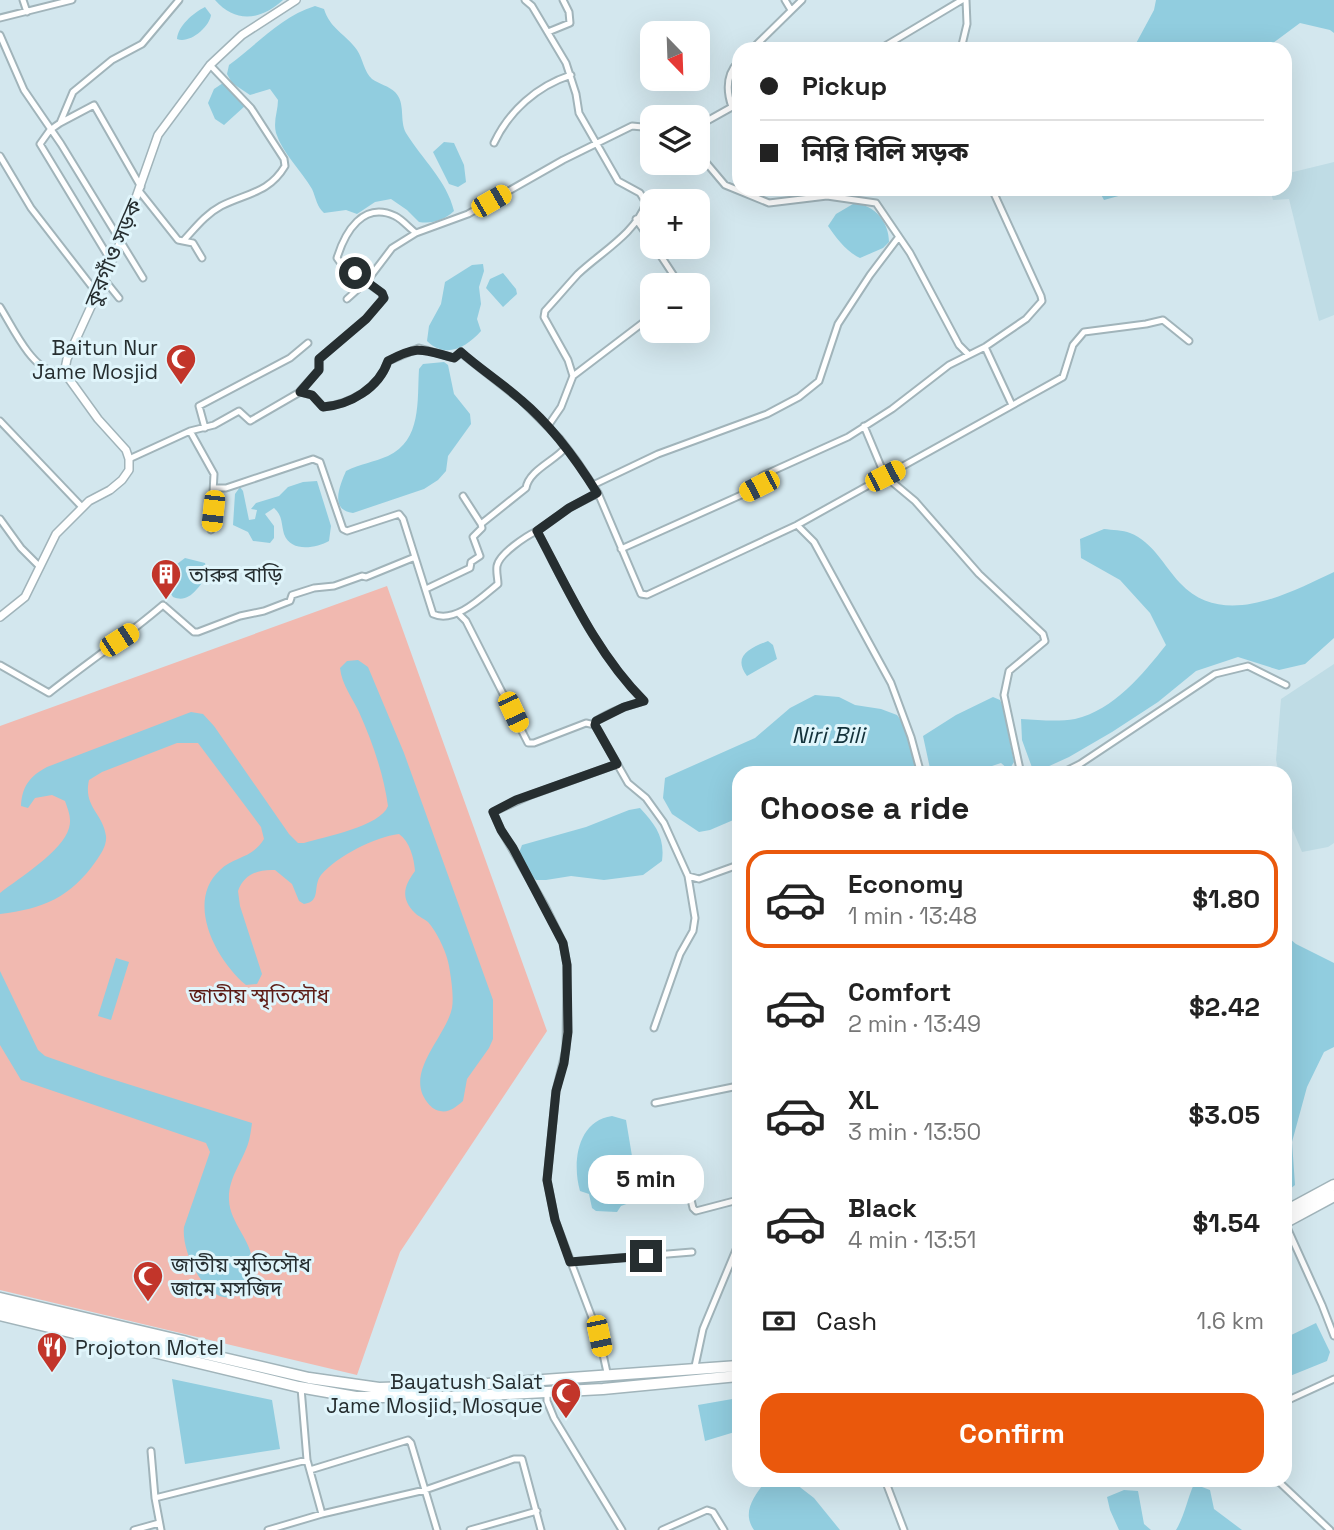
<!DOCTYPE html>
<html lang="en">
<head>
<meta charset="utf-8">
<style>
  :root { --surface:#fff; --page:#f6f6f6; --text:#222; --muted:#767676; --line:#e0e0e0; --accent:#ea580c }
  body { margin:0; font-family:"Space Grotesk","Noto Sans Bengali",sans-serif; background:var(--page); color:var(--text); height:100vh; display:flex; flex-direction:column; font-size:26px; white-space:nowrap }
  * { box-sizing:border-box; margin:0 }
  p { font-size:23px; color:var(--muted) }
  .icon { flex:none; width:38px; height:38px; fill:none; stroke:currentColor; stroke-width:2; stroke-linecap:round; stroke-linejoin:round }
  .map { position:relative; flex:1; overflow:hidden }
  .side { position:absolute; left:732px; top:766px; width:560px; height:721px; display:flex; flex-direction:column; background:var(--surface); border-radius:21px; box-shadow:0 7px 28px #0002 }
  .side>* { flex:none }
  .banner { position:absolute; left:732px; top:42px; width:560px; height:154px; border-radius:21px; box-shadow:0 7px 28px #0002; display:grid; align-content:center; height:154px; padding:0 28px; background:var(--surface) }
  .needle { width:46px; rotate:157deg }
  .fabs { position:absolute; left:640px; top:21px; display:grid; gap:14px }
  .fabs a { display:grid; place-items:center; width:70px; height:70px; border-radius:14px; background:var(--surface); box-shadow:0 7px 28px #0002; font-size:35px }
  .end { position:absolute; width:32px; height:32px; margin:-16px; border:9px solid #262e30; background:#fff; box-shadow:0 0 0 4px #fff }
  .from { border-radius:50% }
  .bubble { position:absolute; height:49px; border-radius:21px; background:var(--surface); box-shadow:0 7px 28px #0002; font-size:23px; font-weight:600; line-height:49px; text-align:center }
  .car { position:absolute; width:21px; height:42px; margin:-21px -10px; border-radius:9px; box-shadow:0 0 5px 2px #0007; background:linear-gradient(#f5c518 24%,#345 0 40%,#f5c518 0 76%,#345 0 86%,#f5c518 0) }
  .banner b { display:flex; align-items:center; gap:24px; height:66px; font-size:26px }
  .banner b+b { border-top:2px solid var(--line) }
  .banner i { width:18px; height:18px; background:var(--text) }
  ul { padding:0; list-style:none }
  li { display:flex; align-items:center; gap:21px; height:98px; margin:0 14px 10px; padding:0 14px; border:4px solid transparent; border-radius:21px }
  li div { flex:1 }
  li b { display:block; font-size:26px }
  li em { font-style:normal; font-weight:600 }
  li.active { border-color:var(--accent) }
  li>.icon { width:63px; height:63px; stroke-width:1.5 }
  h2 { padding:0 28px; font-size:32px; line-height:84px }
  .pay { display:flex; align-items:center; gap:18px; height:77px; padding:0 28px; font-size:26px }
  .pay p { margin-inline-start:auto }
  .button { display:flex; gap:14px; margin-top:auto; padding:14px 28px }
  .button a { flex:1; height:80px; border-radius:21px; background:var(--accent); color:#fff; font-size:28px; font-weight:600; line-height:80px; text-align:center }
  .map>svg:first-child { display:block }
  .built { fill:#bfdce5 }
  .green { fill:#f1b9b0 }
  .water { fill:#91cddf }
  .lines { fill:none; stroke-linecap:round; stroke-linejoin:round }
  .minor-casing { stroke:#a1b4ba; stroke-width:9 }
  .tertiary-casing { stroke:#a1b4ba; stroke-width:10 }
  .trunk-casing { stroke:#a1b4ba; stroke-width:13 }
  .minor { stroke:#fff; stroke-width:5 }
  .tertiary { stroke:#fff; stroke-width:7 }
  .trunk { stroke:#fff; stroke-width:10 }
  .route { stroke:#262e30; stroke-width:9 }
  .labels { text-anchor:middle; dominant-baseline:central; stroke-width:6; stroke-linejoin:round; paint-order:stroke }
  .street-label { font-size:21px; fill:#262e30; stroke:#e0f5fb }
  .poi-label { font-size:21px; fill:#262e30; stroke:#e0f5fb; text-anchor:start }
  .park-label { font-size:21px; fill:#5d1c16; stroke:#e0f5fb }
  .water-label { font-size:23px; font-style:italic; fill:#13313a; stroke:#e0f5fb }
</style>
</head>
<body>
<div class="map">
<svg width="1334" height="1530" viewBox="0 0 1334 1530">
  <rect width="100%" height="100%" fill="#d3e7ee"/>
  <path class="built" d="M1334 162V315L1319 321 1289 199 1273 200 1270 189H1284L1285 174Z
    M1334 664V843L1328 847 1302 852 1286 814 1284 774 1279 773 1276 760 1281 699Z"/>
  <path class="green" d="M387 586 547 1031 400 1252 357 1375 0 1290V726Z"/>
  <path class="water" d="M215 0H283C261 20 236 24 215 0Z
    M1156 0H1334V33L1330 30 1300 23 1265 49H1133L1154 10Z
    M315 6 324 9C330 29 346 34 357 50 363 59 364 72 372 79 379 84 389 86 395 92 406 103 399 121 406 133 422 159 447 181 454 211 444 220 433 224 419 222L407 210 391 199 375 202 357 214 346 210 324 213C317 207 316 198 312 189 301 170 283 154 276 133 273 121 278 111 278 100L270 89 250 95 232 83 227 74 229 65C258 44 280 17 315 6Z
    M205 7 211 15C209 28 189 44 177 39 178 26 193 13 205 7Z
    M223 83 246 105 224 125 215 119 208 103 214 89Z
    M444 142 454 143 464 165 466 182 458 187 449 184 433 152Z
    M1098 189H1137L1133 192 1104 200Z
    M853 204C874 203 889 222 889 242L883 248 860 258C847 252 836 238 828 226L836 214Z
    M483 264 484 271 479 287 481 304 477 319 481 331C466 348 445 359 427 341L429 326 441 304 445 282 472 265Z
    M503 273 516 289 517 294 503 307 486 288 490 279Z
    M444 362 448 365 454 394 470 414 471 424 448 456 446 471 438 480 424 489 353 513C329 510 340 485 346 471 360 464 374 462 388 456 422 440 417 401 419 369L423 364Z
    M317 481 331 526 329 541C316 548 291 553 284 534 281 524 283 516 274 508L265 514 274 526V538L270 543 253 541 248 532 233 525 235 494 240 487 243 491 249 520 255 519 257 510 251 509 256 503 279 496 288 487 303 482Z
    M1104 529C1112 530 1123 530 1130 533 1153 542 1164 566 1180 583 1223 629 1287 594 1334 572V638L1305 664 1279 670 1238 657 1196 671 1158 702 1112 732 1069 757 1034 773 1022 740 1021 719C1039 720 1058 722 1075 719 1114 710 1143 674 1166 645L1150 613 1120 580 1081 558 1080 539Z
    M185 558 205 563 208 575C198 587 190 604 173 597L165 585 177 564Z
    M768 641 773 645 777 659 747 676C732 656 750 648 768 641Z
    M358 660 368 667 404 753 493 1000V1039L489 1048 467 1079 463 1101C456 1107 449 1113 440 1111 434 1110 430 1106 427 1102 404 1072 446 1037 452 1008 454 996 451 978 449 966 447 953 437 932 428 922 425 919 419 917 415 913 400 898 404 886 415 871 414 858 410 842 399 834 375 837 337 856 321 875 312 887 322 901 304 904L299 901 292 884 275 870C259 869 244 874 238 891L240 906 262 974 257 984 246 985C216 960 185 902 220 870 234 856 252 859 264 839L261 827 198 743H177L102 772 89 780C83 807 103 813 106 836 107 845 101 854 96 861 71 897 43 909 0 914V893C19 878 63 851 69 828 72 818 68 810 65 801L52 795 35 798 28 808 21 806C22 786 30 776 47 767L191 712 203 714 214 726 289 834 298 843H304C324 837 381 826 388 806 384 775 372 741 359 712 352 697 342 685 340 668L347 661Z
    M815 695 839 697 855 705 881 709 897 715 906 727 921 773 738 774V818L710 830 699 832 672 814 663 798 665 778 755 738 790 708Z
    M993 697 1000 700 1003 707 1014 762 1009 770 1001 763 971 773H931L923 736 956 715Z
    M640 808C656 825 665 838 662 861L643 875 604 880 571 876 546 880H536L528 873 519 853 522 845 586 827 629 810Z
    M1284 934 1296 944 1334 963V1047L1324 1052 1307 1087 1292 1142 1295 1185 1285 1193Z
    M116 958 129 962 111 1020 98 1016Z
    M0 971 38 1050 45 1056 102 1076 252 1123C251 1130 250 1138 248 1144 241 1164 228 1179 229 1200 230 1228 262 1247 249 1277 225 1332 180 1262 184 1227L210 1152 206 1143 21 1080 0 1045Z
    M612 1116 626 1120 632 1156 630 1183 637 1188 640 1199 621 1206 617 1212 596 1211 592 1208 589 1194 580 1191C572 1163 577 1121 612 1116Z
    M1316 1323 1330 1352 1327 1361 1285 1378V1338Z
    M172 1379 272 1400 280 1449 185 1464Z
    M738 1398V1431L705 1441 698 1405Z
    M766 1481H792L814 1498 840 1530H754C741 1512 755 1495 766 1481Z
    M1194 1484 1210 1490 1214 1509 1242 1530H1176C1185 1515 1187 1499 1194 1484Z
    M1124 1490 1138 1491 1144 1524 1151 1530H1119L1110 1510 1107 1497Z"/>
  <g class="lines">
    <g class="minor-casing">
      <path id="minor" d="M23 0 27 12
        M525 0 532 6 566 63 576 94 579 113 618 181 640 193 646 203C636 233 600 253 578 274 567 286 556 299 545 311L544 317 568 360 573 376 561 407 548 426
        M785 0 791 10
        M0 18 72 0
        M548 32 570 23 569 12 563 0
        M0 35 24 90 61 144 143 278
        M752 49 802 0
        M880 49 962 0
        M961 49 967 24 966 0
        M60 123 94 105 141 187
        M698 126 732 107C726 90 726 75 738 62
        M494 143C509 111 537 86 571 75
        M698 153 725 185 769 203 827 196 876 203 910 253 959 345 968 354
        M0 156 31 208 96 292
        M140 192 178 240 193 243 202 258
        M636 219 653 244
        M184 240C196 227 206 214 221 206 247 193 269 193 285 166L284 159 251 108 210 65
        M655 247 680 285
        M111 261 40 144 50 130 60 123 73 92 112 60 142 44 179 0
        M103 278 119 298
        M347 299 367 281 392 248 416 233
        M0 307C11 324 31 368 53 371 57 372 61 370 65 369
        M985 347 1012 405
        M573 376 653 315
        M300 391 319 370V359L366 319 384 298 382 293 342 265 337 258C345 232 363 201 395 216 403 220 409 228 416 233L468 214 563 160 632 126 653 128
        M0 421 82 507
        M864 426 885 476 915 501 979 574 1043 634 1045 641 1009 671 1004 695 1021 774
        M205 428 199 406 290 358 308 343
        M190 431 214 474 211 530
        M129 459 190 431 214 425 239 411 250 421 300 392 312 395 323 407C351 404 379 388 388 361L419 348 454 358 461 353 522 401 560 439 576 460 598 493 641 594 647 595 797 525 1063 377 1073 345 1084 332 1146 324 1163 320 1189 341
        M593 485 658 454 767 414 799 397 819 381 838 324 870 275 898 238
        M214 488H226L313 459 320 462 343 529 347 531 399 514 403 519 433 614C455 624 482 597 498 584 498 579 496 572 497 566 499 554 526 536 537 531
        M463 496 481 524
        M0 519 21 548 40 567
        M797 525 814 542 891 683 911 737 921 774
        M621 549 759 487 762 476 766 474 848 437 892 409 949 365 985 347 1004 334 1026 319 1042 301 1041 296 992 189
        M426 589 470 568 471 562 480 556 473 537 482 528 481 524 526 488C529 470 555 461 566 447
        M458 613 466 621 528 743H534L586 723 595 725
        M0 665 49 693C87 663 127 636 163 605L194 632H198L240 616 264 611 290 601 292 595 314 588 334 586 362 576 366 577 415 557
        M595 725 628 783 646 798 664 823 688 876 695 918 693 931 680 954 654 1028
        M595 725 596 721C611 711 627 706 644 701 596 653 568 590 537 531L569 508 598 493
        M1060 774 1080 764 1215 674 1248 666 1286 685
        M688 876 699 879 738 865
        M655 1103 738 1086
        M687 1183 693 1208 696 1211 738 1200
        M1285 1223 1322 1305 1334 1336
        M570 1262 692 1252
        M694 1371 703 1329 738 1245
        M608 1377 599 1336 555 1220 547 1180 556 1091 566 1049 567 965 563 943 545 906 501 830 493 812 531 795 617 764
        M301 1388 307 1460 322 1514
        M547 1393V1401L554 1418 622 1530
        M1284 1402 1334 1379
        M151 1451 155 1498 161 1530
        M310 1470 408 1440 411 1443 437 1530
        M885 1480 904 1530
        M1277 1480 1330 1530
        M155 1498 307 1460
        M134 1530 159 1523
        M268 1530 322 1514 425 1490 514 1459H522L541 1530
        M470 1530 537 1511
        M662 1530 707 1510 713 1512 724 1530"/>
    </g>
    <g class="tertiary-casing">
      <path id="tertiary" d="M0 617 25 597 56 534 89 501 110 490 122 480 129 470V459L126 450 98 419 67 376 65 369 67 359 120 243 158 135 210 65 242 35 296 0"/>
    </g>
    <g class="trunk-casing">
      <path id="trunk" d="M1284 1212 1334 1185
        M1284 1223 1334 1196
        M0 1298 183 1341 199 1346 211 1354
        M0 1306 309 1378 379 1388 473 1385 738 1366
        M0 1315 299 1387 356 1397H450L603 1389 738 1376"/>
    </g>
    <use href="#minor" class="minor"/>
    <use href="#tertiary" class="tertiary"/>
    <use href="#trunk" class="trunk"/>
  </g>
  <g class="lines">
    <path class="route" d="M355 273 382 293 384 298 366 319 319 359V370L300 392 312 395 323 407C350 405 379 388 388 361 419 344 423 350 454 358L461 352C480 369 502 383 521 400 552 426 576 459 597 493L569 508 537 531C568 589 596 653 644 701L624 707 596 721 595 725 617 764 516 800 493 812 501 830 513 848 563 943 567 965 568 1032 564 1063 556 1091 547 1180 555 1220 570 1262 646 1256"/>
  </g>
  <defs>
    <g id="mosque-pin" transform="scale(1.575)"><path d="M0 17L-7.5 6A9.5 9.5 0 1 1 7.5 6Z" fill="#c2352a" stroke="#e0f5fb"/><path d="M3.5-4.9A6 6 0 1 0 3.5 4.9A5 5 0 1 1 3.5-4.9Z" fill="#fff"/></g>
    <g id="building-pin" transform="scale(1.575)"><path d="M0 17L-7.5 6A9.5 9.5 0 1 1 7.5 6Z" fill="#c2352a" stroke="#e0f5fb"/><path d="M-4-6H4V6H1V3H-1V6H-4ZM-2.5-4.3h1.7v1.8h-1.7ZM.8-4.3h1.7v1.8H.8ZM-2.5-1h1.7V.8h-1.7ZM.8-1h1.7V.8H.8Z" fill="#fff"/></g>
    <g id="restaurant-pin" transform="scale(1.575)"><path d="M0 17L-7.5 6A9.5 9.5 0 1 1 7.5 6Z" fill="#c2352a" stroke="#e0f5fb"/><path d="M-5-6h1v4h1v-4h1v4h1v-4h1v5L-1.5 .5V6h-2V.5L-5-1ZM5-6V6H3V1.5H1.5Q1.5-4 5-6Z" fill="#fff"/></g>
  </defs>
  <g fill-rule="evenodd">
    <use href="#mosque-pin" x="181" y="359"/>
    <use href="#building-pin" x="166" y="574"/>
    <use href="#mosque-pin" x="148" y="1276"/>
    <use href="#restaurant-pin" x="52" y="1347"/>
    <use href="#mosque-pin" x="566" y="1393"/>
  </g>
  <g class="labels">
    <g class="street-label">
      <text transform="translate(113 253) rotate(-67)">কুরগাঁও সড়ক</text>
    </g>
    <g class="poi-label">
      <text x="158" y="347" text-anchor="end">Baitun Nur<tspan x="158" dy="24">Jame Mosjid</tspan></text>
      <text x="189" y="574">তারুর বাড়ি</text>
      <text x="171" y="1264">জাতীয় স্মৃতিসৌধ<tspan x="171" dy="24">জামে মসজিদ</tspan></text>
      <text x="75" y="1347">Projoton Motel</text>
      <text x="543" y="1381" text-anchor="end">Bayatush Salat<tspan x="543" dy="24">Jame Mosjid, Mosque</tspan></text>
    </g>
    <g class="park-label">
      <text x="259" y="995">জাতীয় স্মৃতিসৌধ</text>
    </g>
    <g class="water-label">
      <text x="828" y="735">Niri Bili</text>
    </g>
  </g>
</svg>
<div class="fabs">
<a><svg class="needle" viewBox="-14 -14 28 28"><path d="M0-13l5 13h-10z" fill="#e53935"/><path d="M0 13l5-13h-10z" fill="#767676"/></svg></a>
<a><svg class="icon" aria-label="layers" viewBox="0 0 24 24"><path d="M12 4l9 5-9 5-9-5zM3 14l9 5 9-5"/></svg></a>
<a>+</a>
<a>−</a>
</div>
<i class="end from" style="left:355px;top:273px"></i>
<i class="end" style="left:646px;top:1256px"></i>
<div class="bubble" style="left:588px;top:1155px;width:116px">5 min</div>
<i class="car" style="left:491px;top:201px;rotate:60deg"></i>
<i class="car" style="left:885px;top:476px;rotate:63deg"></i>
<i class="car" style="left:759px;top:486px;rotate:243deg"></i>
<i class="car" style="left:213px;top:511px;rotate:186deg"></i>
<i class="car" style="left:119px;top:640px;rotate:57deg"></i>
<i class="car" style="left:513px;top:712px;rotate:155deg"></i>
<i class="car" style="left:599px;top:1336px;rotate:168deg"></i>
<div class="banner">
<b><i class="from"></i>Pickup</b>
<b><i></i>নিরি বিলি সড়ক</b>
</div>
<section class="side">
<h2>Choose a ride</h2>
<ul>
<li class="active"><svg class="icon" aria-label="car" viewBox="0 0 24 24"><path d="M5 17H2v-5l4-1 3-4h7l3 4 3 1v5h-3M9 17h6M6 11h13"/><circle cx="7" cy="17" r="2"/><circle cx="17" cy="17" r="2"/></svg><div><b>Economy</b><p>1 min · 13:48</p></div><em>$1.80</em></li>
<li><svg class="icon" aria-label="car" viewBox="0 0 24 24"><path d="M5 17H2v-5l4-1 3-4h7l3 4 3 1v5h-3M9 17h6M6 11h13"/><circle cx="7" cy="17" r="2"/><circle cx="17" cy="17" r="2"/></svg><div><b>Comfort</b><p>2 min · 13:49</p></div><em>$2.42</em></li>
<li><svg class="icon" aria-label="car" viewBox="0 0 24 24"><path d="M5 17H2v-5l4-1 3-4h7l3 4 3 1v5h-3M9 17h6M6 11h13"/><circle cx="7" cy="17" r="2"/><circle cx="17" cy="17" r="2"/></svg><div><b>XL</b><p>3 min · 13:50</p></div><em>$3.05</em></li>
<li><svg class="icon" aria-label="car" viewBox="0 0 24 24"><path d="M5 17H2v-5l4-1 3-4h7l3 4 3 1v5h-3M9 17h6M6 11h13"/><circle cx="7" cy="17" r="2"/><circle cx="17" cy="17" r="2"/></svg><div><b>Black</b><p>4 min · 13:51</p></div><em>$1.54</em></li>
</ul>
<div class="pay"><svg class="icon" aria-label="cash" viewBox="0 0 24 24"><path d="M3 7h18v10H3z"/><circle cx="12" cy="12" r="2"/></svg>Cash<p>1.6 km</p></div>
<div class="button"><a>Confirm</a></div>
</section>
</div>
</body>
</html>
